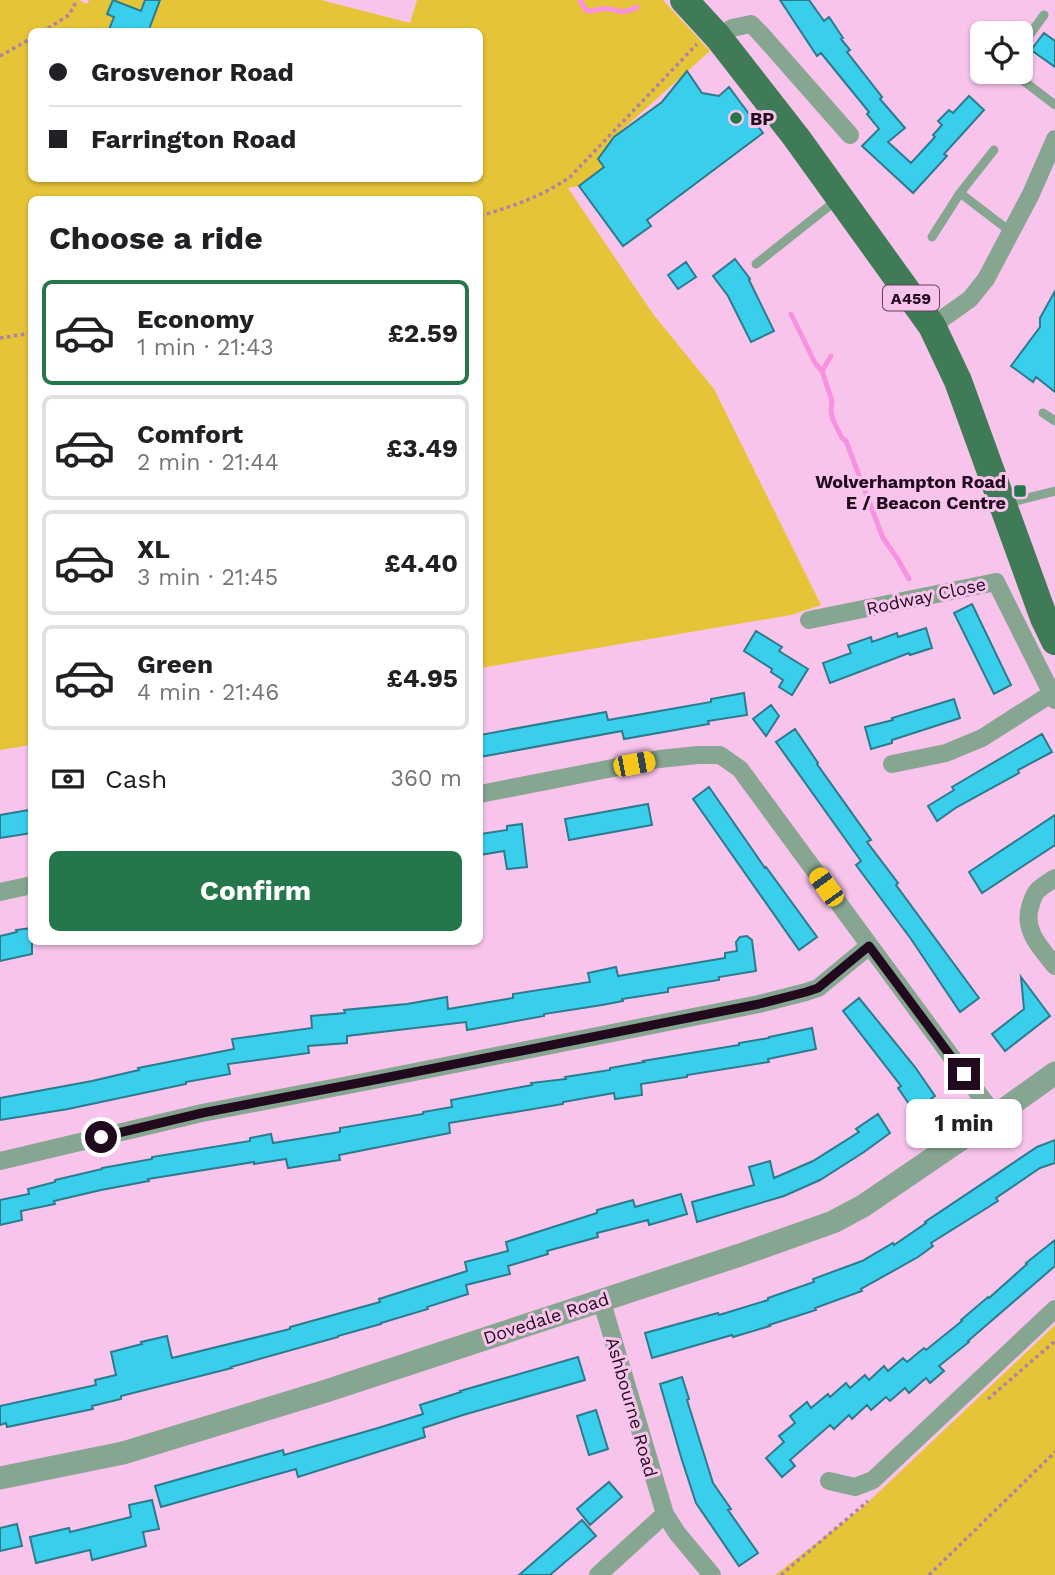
<!DOCTYPE html>
<html lang="en">
<head>
<meta charset="utf-8">
<style>
  :root { --surface:#fff; --page:#f2f2f2; --text:#202124; --muted:#757577; --line:#e0e0e0; --accent:#23774a }
  body { margin:0; font-family:"Work Sans",sans-serif; background:var(--page); color:var(--text); height:100vh; display:flex; flex-direction:column; font-size:26px; white-space:nowrap }
  * { box-sizing:border-box; margin:0 }
  p { font-size:23px; color:var(--muted) }
  .icon { flex:none; width:38px; height:38px; fill:none; stroke:currentColor; stroke-width:2; stroke-linecap:round; stroke-linejoin:round }
  .map { position:relative; flex:1; overflow:hidden }
  .sheet { position:absolute; left:28px; top:196px; width:455px; height:749px; display:flex; flex-direction:column; background:var(--surface); border-radius:10px; box-shadow:0 2px 5px #0004 }
  .sheet>* { flex:none }
  .banner { position:absolute; left:28px; top:28px; width:455px; height:154px; border-radius:10px; box-shadow:0 2px 5px #0004; display:grid; align-content:center; height:154px; padding:0 21px; background:var(--surface) }
  .controls { position:absolute; left:970px; top:21px; display:grid; gap:14px }
  .controls a { display:grid; place-items:center; width:63px; height:63px; border-radius:10px; background:var(--surface); box-shadow:0 2px 5px #0004; font-size:35px }
  .end { position:absolute; width:32px; height:32px; margin:-16px; border:9px solid #210a1d; background:#fff; box-shadow:0 0 0 4px #fff }
  .from { border-radius:50% }
  .bubble { position:absolute; height:49px; border-radius:10px; background:var(--surface); box-shadow:0 2px 5px #0004; font-size:23px; font-weight:700; line-height:49px; text-align:center }
  .car { position:absolute; width:21px; height:42px; margin:-21px -10px; border-radius:9px; box-shadow:0 0 5px 2px #0007; background:linear-gradient(#f5c518 24%,#345 0 40%,#f5c518 0 76%,#345 0 86%,#f5c518 0) }
  .banner b { display:flex; align-items:center; gap:24px; height:66px; font-size:26px }
  .banner b+b { border-top:2px solid var(--line) }
  .banner i { width:18px; height:18px; background:var(--text) }
  ul { padding:0; list-style:none }
  li { display:flex; align-items:center; gap:21px; height:105px; margin:0 14px 10px; padding:0 7px; border:4px solid var(--line); border-radius:10px }
  li div { flex:1 }
  li b { display:block; font-size:26px }
  li em { font-style:normal; font-weight:700 }
  li.on { border-color:var(--accent) }
  li>.icon { width:63px; height:63px; stroke-width:1.5 }
  h2 { padding:0 21px; font-size:32px; line-height:84px }
  .pay { display:flex; align-items:center; gap:18px; height:77px; padding:0 21px; font-size:26px }
  .pay p { margin-inline-start:auto }
  .action { display:flex; gap:14px; margin-top:auto; padding:14px 21px }
  .action a { flex:1; height:80px; border-radius:10px; background:var(--accent); color:#fff; font-size:28px; font-weight:700; line-height:80px; text-align:center }
  .map>svg:first-child { display:block }
  .green { fill:#e5c438; fill-rule:evenodd }
  .lines { fill:none; stroke-linecap:round; stroke-linejoin:round }
  .stream { stroke:#f891e2; stroke-width:5 }
  .building { fill:#3aceed; stroke:#2b7b8c; stroke-width:2 }
  .path { stroke:#ae83a4; stroke-width:3.5; stroke-dasharray:3.5 3.5; stroke-linecap:butt }
  .service { stroke:#87a691; stroke-width:9 }
  .minor { stroke:#87a691; stroke-width:18 }
  .tertiary { stroke:#87a691; stroke-width:23 }
  .primary { stroke:#407b57; stroke-width:28 }
  .route { stroke:#210a1d; stroke-width:9 }
  .poi-dot { fill:#23774a; stroke:#f9c4ec; stroke-width:2.5 }
  .labels { text-anchor:middle; dominant-baseline:central; stroke-width:6; stroke-linejoin:round; paint-order:stroke }
  .shield { fill:#f9c4ec; stroke:#62425b; stroke-width:2 }
  .shield-label { font-size:16px; font-weight:bold; fill:#210a1d }
  .poi-label { font-size:18px; font-weight:bold; fill:#210a1d; stroke:#f9c4ec; text-anchor:start }
  .street-label { font-size:18px; fill:#210a1d; stroke:#f9c4ec }
</style>
</head>
<body>
<div class="map">
<svg width="1055" height="1575" viewBox="0 0 1055 1575">
  <rect width="100%" height="100%" fill="#f9c4ec"/>
  <path class="green" d="M0 0H79L87 4 89 0H321L410 23 417 0H663L710 51 614 137 598 159 604 167 579 186 568 188 653 314 714 389 821 605 791 615 480 668V200H32L31 745 0 750ZM32 32H480V178H32Z
    M1055 1325V1575H775L863 1507Z"/>
  <g class="lines">
    <path class="stream" d="M580 0 585 9 589 11C594 11 597 9 602 9 618 7 617 17 637 7
      M791 314 815 363 822 371 832 401 831 411 833 420 842 438 846 441 883 538 897 558 909 579
      M822 371 831 356"/>
  </g>
  <path class="building" d="M113 0 141 11 145 0H160L148 32H108L114 17 107 14Z
    M780 0H809L824 21 829 17 843 38 841 39 850 50 847 52 882 97 880 99 905 128 888 142 911 163 935 137 933 135 942 125 938 121 949 110 953 113 969 96 984 110 944 154 947 156 913 193 862 146 879 129 867 114 869 112 821 53 817 56Z
    M1044 33 1055 41V67L1031 50Z
    M687 71 702 93 719 96 729 87 763 133 647 220 651 226 623 246 579 186 604 167 598 159 614 137 662 102Z
    M735 259 750 279 749 280 774 331 751 342 728 296 713 276Z
    M686 262 696 277 678 289 668 275Z
    M1055 291V392L1036 377 1033 382 1011 366 1040 327V318Z
    M972 604 1011 685 994 694 954 613Z
    M926 628 932 648 910 655 909 653 830 683 823 663 851 653 848 645 871 637 872 642 897 633 898 637Z
    M756 631 782 647 779 651 808 669 792 695 779 687 783 680 771 672 772 669 744 651Z
    M744 693 747 715 708 721 709 724 624 739 622 731 480 757V735L606 712 608 720 711 702V699Z
    M954 699 960 718 892 740V743L871 749 865 727 893 720 892 718Z
    M771 705 779 716 766 736 753 719Z
    M795 729 818 763 817 764 871 840 867 842 898 883 896 885 979 998 960 1012 911 939 856 865 861 861 776 742Z
    M1042 734 1052 752 1018 770 1019 773 957 807 937 821 928 806 954 790 952 787Z
    M709 787 765 868 766 867 817 937 799 950 693 799Z
    M648 804 652 825 569 840 565 819Z
    M29 810 32 833 0 838V815Z
    M1055 815V845L982 893 969 872Z
    M522 824 527 867 507 869 504 851 480 855V834L507 830V826Z
    M32 928V954L0 961V936L17 932 16 930Z
    M747 936 752 940 756 971 719 977V980L668 988V992L622 999 623 1001 602 1005 544 1014V1016L467 1030 466 1022 347 1036V1043L308 1046 309 1053 228 1064 230 1074 186 1082V1084L68 1109 0 1120V1098L92 1081 139 1070 138 1068 234 1049 232 1039 312 1028 311 1016 345 1013 344 1010 407 1004 447 997 448 1009 513 998V994L590 982 588 973 616 967 618 976 725 958V953L737 951 736 942 740 937Z
    M1021 977 1050 1016 1005 1051 992 1034 1024 1009Z
    M859 998 915 1067 935 1096 914 1111 898 1088 901 1086 843 1011Z
    M812 1028 816 1049 768 1059 769 1062 687 1075V1077L641 1084 642 1095 615 1099 614 1093 563 1102V1104L449 1123 450 1133 339 1155 340 1160 288 1168 286 1159 254 1164V1162L148 1179 149 1181 101 1190 54 1201 55 1204 21 1211 22 1220 0 1225V1200L29 1194 28 1189 55 1182V1180L102 1169V1168L152 1159V1157L250 1141V1138L271 1134 273 1143 340 1132V1128L423 1114V1112L452 1107 451 1100 532 1085 531 1083 566 1079 565 1077 610 1070V1068L644 1062 643 1061 739 1045V1043L769 1038V1037Z
    M878 1114 890 1133 864 1152 820 1180 784 1196 697 1222 692 1202 754 1185 749 1167 770 1161 774 1178 813 1161 859 1132 856 1129Z
    M1055 1140V1163L1040 1168 996 1198 998 1201 931 1243 933 1246 918 1257 861 1289 862 1291 815 1308 816 1310 769 1325 770 1326 733 1337 732 1335 652 1358 645 1333 718 1313 719 1315 768 1300V1298L814 1282 813 1279 862 1261 893 1243 894 1245 926 1223 925 1222 1037 1147Z
    M681 1194 687 1214 649 1225 648 1220 597 1233 598 1237 547 1251 548 1254 508 1266 510 1274 466 1285 468 1294 427 1307 428 1309 381 1323V1324L338 1336V1337L231 1367 232 1368 121 1396V1399L92 1406 93 1409 7 1427 6 1423 0 1425V1406L96 1385 95 1380 116 1375 111 1352 142 1344 141 1342 167 1336 172 1358 290 1329V1327L380 1302 379 1299 467 1271 465 1262 508 1251 506 1242 597 1213V1210L633 1200 635 1207Z
    M1055 1240V1266L968 1341 969 1342 939 1366 944 1371 930 1383 926 1378 909 1393 905 1388 890 1401 886 1397 871 1410 867 1405 852 1419 849 1415 834 1429 830 1425 790 1460 795 1466 782 1477 766 1458 784 1442 779 1436 795 1423 790 1416 807 1402 811 1408 828 1394 830 1397 846 1383 850 1388 865 1375 869 1380 884 1366 888 1371 903 1358 907 1362 924 1348 926 1350 962 1321 961 1320 988 1297 989 1298 1027 1264 1026 1263Z
    M578 1357 585 1380 463 1415 423 1428 425 1437 298 1477 296 1469 161 1507 155 1486 283 1450 284 1455 378 1428 423 1414 420 1405 461 1392 460 1391Z
    M682 1377 689 1399 687 1400 713 1483 731 1509 728 1510 758 1553 739 1566 696 1503 681 1457 660 1384Z
    M596 1410 608 1449 589 1455 577 1416Z
    M609 1482 622 1497 590 1525 577 1509Z
    M152 1500 159 1529 143 1532 146 1546 92 1560 90 1550 36 1563 30 1537 69 1528 70 1532 131 1517 129 1505Z
    M582 1520 596 1536 564 1563 550 1575H519Z
    M17 1524 22 1546 0 1551V1528Z"/>
  <g class="lines">
    <path class="path" d="M42 32 69 15 77 0
      M0 56 32 38
      M480 216C513 206 541 197 570 177L697 44
      M0 338 32 333
      M988 1399 1055 1341
      M781 1575 868 1501
      M929 1575 1055 1452"/>
    <path class="service" d="M1020 48 1044 15
      M1012 72 1055 105
      M960 193 994 150
      M932 237 960 193 1011 232
      M756 264 838 199
      M1043 413 1055 421
      M1007 503 1055 491"/>
    <path class="minor" d="M718 37 732 28 751 24 760 33 850 135
      M932 326 970 299 986 279 1031 194 1055 139
      M809 620 996 582 1055 700
      M892 764 946 753 982 738 1051 694
      M480 794 659 759 698 755H720L740 769 995 1116
      M1055 878C1049 882 1042 886 1037 891 1033 896 1032 901 1030 907 1023 931 1041 948 1055 966
      M0 892 32 885
      M0 1161 202 1113 369 1081 759 1004 806 992 818 988 869 946
      M601 1299 665 1514 677 1533 712 1575
      M829 1481 855 1487 873 1480 1055 1309
      M598 1575 665 1514"/>
    <path class="tertiary" d="M0 1478 123 1453 323 1392 740 1255 833 1222 863 1206 995 1116 1055 1073"/>
    <path class="primary" d="M684 0 718 37 796 137 932 326 958 381 1044 618 1055 641"/>
  </g>
  <g class="lines">
    <path class="route" d="M101 1137 202 1113 369 1081 759 1004 806 992 818 988 869 946 964 1074"/>
  </g>
  <g class="poi-dot">
    <circle cx="736" cy="118" r="7"/>
    <rect x="1013" y="484" width="14" height="14" rx="3.5"/>
  </g>
  <g class="labels">
    <rect class="shield" x="883" y="285.5" width="56" height="25" rx="5"/>
    <g class="shield-label">
      <text x="911" y="298">A459</text>
    </g>
    <g class="poi-label">
      <text x="750" y="118">BP</text>
      <text x="1006" y="481" text-anchor="end">Wolverhampton Road<tspan x="1006" dy="21">E / Beacon Centre</tspan></text>
    </g>
    <g class="street-label">
      <text transform="translate(926 596) rotate(-12)">Rodway Close</text>
      <text transform="translate(546 1318) rotate(-18)">Dovedale Road</text>
      <text transform="translate(632 1407) rotate(74)">Ashbourne Road</text>
    </g>
  </g>
</svg>
<div class="controls">
<a><svg class="icon" aria-label="locate" viewBox="0 0 24 24"><circle cx="12" cy="12" r="6"/><path d="M12 2v4M12 18v4M2 12h4M18 12h4"/></svg></a>
</div>
<i class="end from" style="left:101px;top:1137px"></i>
<i class="end" style="left:964px;top:1074px"></i>
<div class="bubble" style="left:906px;top:1099px;width:116px">1 min</div>
<i class="car" style="left:634px;top:764px;rotate:79deg"></i>
<i class="car" style="left:826px;top:887px;rotate:324deg"></i>
<div class="banner">
<b><i class="from"></i>Grosvenor Road</b>
<b><i></i>Farrington Road</b>
</div>
<section class="sheet">
<h2>Choose a ride</h2>
<ul>
<li class="on"><svg class="icon" aria-label="car" viewBox="0 0 24 24"><path d="M5 17H2v-5l4-1 3-4h7l3 4 3 1v5h-3M9 17h6M6 11h13"/><circle cx="7" cy="17" r="2"/><circle cx="17" cy="17" r="2"/></svg><div><b>Economy</b><p>1 min · 21:43</p></div><em>£2.59</em></li>
<li><svg class="icon" aria-label="car" viewBox="0 0 24 24"><path d="M5 17H2v-5l4-1 3-4h7l3 4 3 1v5h-3M9 17h6M6 11h13"/><circle cx="7" cy="17" r="2"/><circle cx="17" cy="17" r="2"/></svg><div><b>Comfort</b><p>2 min · 21:44</p></div><em>£3.49</em></li>
<li><svg class="icon" aria-label="car" viewBox="0 0 24 24"><path d="M5 17H2v-5l4-1 3-4h7l3 4 3 1v5h-3M9 17h6M6 11h13"/><circle cx="7" cy="17" r="2"/><circle cx="17" cy="17" r="2"/></svg><div><b>XL</b><p>3 min · 21:45</p></div><em>£4.40</em></li>
<li><svg class="icon" aria-label="car" viewBox="0 0 24 24"><path d="M5 17H2v-5l4-1 3-4h7l3 4 3 1v5h-3M9 17h6M6 11h13"/><circle cx="7" cy="17" r="2"/><circle cx="17" cy="17" r="2"/></svg><div><b>Green</b><p>4 min · 21:46</p></div><em>£4.95</em></li>
</ul>
<div class="pay"><svg class="icon" aria-label="cash" viewBox="0 0 24 24"><path d="M3 7h18v10H3z"/><circle cx="12" cy="12" r="2"/></svg>Cash<p>360 m</p></div>
<div class="action"><a>Confirm</a></div>
</section>
</div>
</body>
</html>
